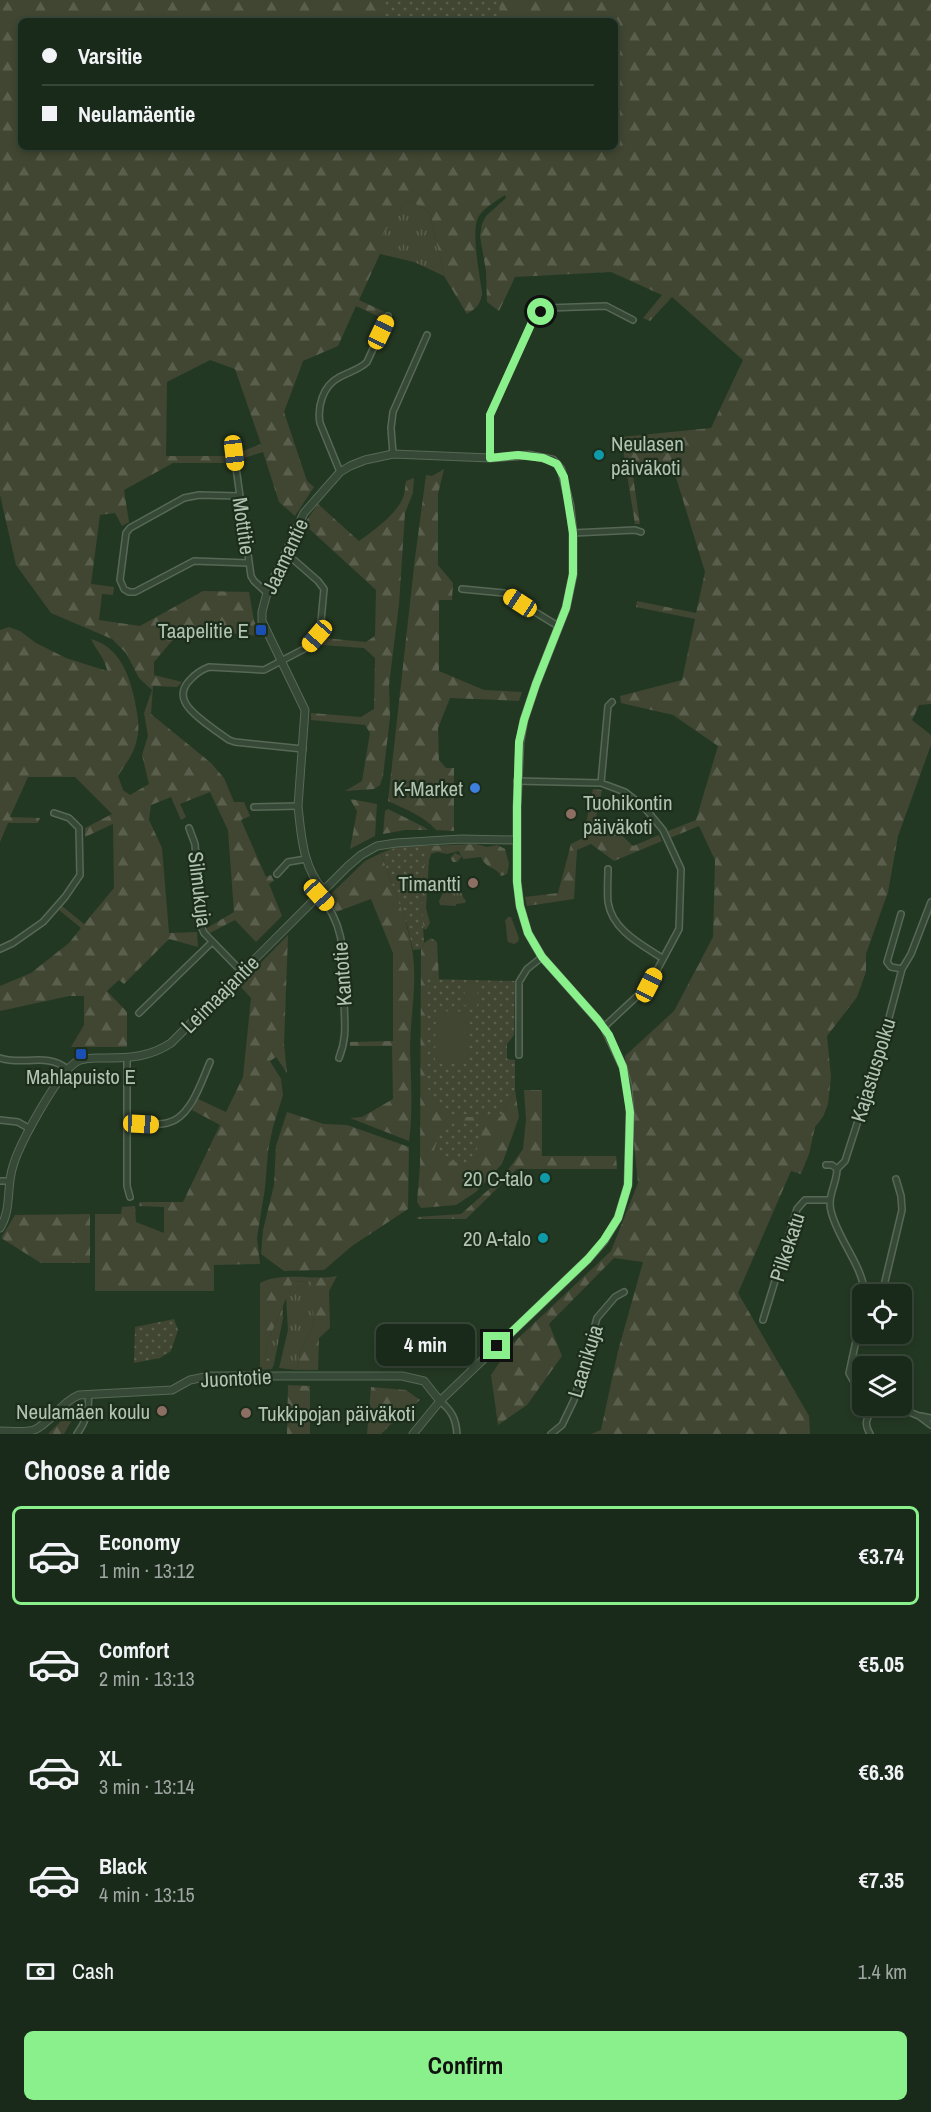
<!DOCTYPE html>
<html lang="en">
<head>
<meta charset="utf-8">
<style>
  :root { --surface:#1a2a1a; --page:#273627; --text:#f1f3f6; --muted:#9fa7a2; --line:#384639; --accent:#8af08b }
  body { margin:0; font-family:"Archivo Narrow",sans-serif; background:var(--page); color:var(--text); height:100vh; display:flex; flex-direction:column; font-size:22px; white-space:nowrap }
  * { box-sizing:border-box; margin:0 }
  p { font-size:20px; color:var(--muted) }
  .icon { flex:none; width:33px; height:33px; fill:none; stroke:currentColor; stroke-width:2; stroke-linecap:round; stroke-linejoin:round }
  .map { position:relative; height:1434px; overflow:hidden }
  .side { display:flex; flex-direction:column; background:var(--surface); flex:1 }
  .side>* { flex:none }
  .banner { position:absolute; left:18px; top:18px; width:600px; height:132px; border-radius:9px; box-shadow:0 3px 9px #0003,0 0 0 2px var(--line); display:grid; align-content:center; height:132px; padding:0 24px; background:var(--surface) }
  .tools { position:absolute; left:852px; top:1284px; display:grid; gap:12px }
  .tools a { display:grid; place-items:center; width:60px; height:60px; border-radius:9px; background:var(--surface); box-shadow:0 3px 9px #0003,0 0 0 2px var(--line); font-size:30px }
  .end { position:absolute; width:27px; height:27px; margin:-14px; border:8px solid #8af08b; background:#111; box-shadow:0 0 0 3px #111 }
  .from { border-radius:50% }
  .bubble { position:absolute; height:42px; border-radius:9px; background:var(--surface); box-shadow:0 3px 9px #0003,0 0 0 2px var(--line); font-size:20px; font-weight:700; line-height:42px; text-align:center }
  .car { position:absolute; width:18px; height:36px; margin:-18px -9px; border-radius:8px; box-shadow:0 0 4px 2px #0007; background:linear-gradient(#f5c518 24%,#345 0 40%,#f5c518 0 76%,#345 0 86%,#f5c518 0) }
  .banner b { display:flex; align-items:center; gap:21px; height:57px; font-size:22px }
  .banner b+b { border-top:2px solid var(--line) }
  .banner i { width:15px; height:15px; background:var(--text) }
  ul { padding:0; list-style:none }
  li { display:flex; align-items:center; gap:18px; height:99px; margin:0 12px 9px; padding:0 12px; border:3px solid transparent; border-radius:9px }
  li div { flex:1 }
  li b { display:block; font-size:22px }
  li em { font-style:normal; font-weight:700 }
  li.on { border-color:var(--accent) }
  li>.icon { width:54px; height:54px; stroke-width:1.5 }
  h2 { padding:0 24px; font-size:27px; line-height:72px }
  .pay { display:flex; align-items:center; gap:15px; height:66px; padding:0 24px; font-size:22px }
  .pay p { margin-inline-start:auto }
  .primary-button { display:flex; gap:12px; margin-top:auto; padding:12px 24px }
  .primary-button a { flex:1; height:69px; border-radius:9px; background:var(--accent); color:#111; font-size:24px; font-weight:700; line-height:69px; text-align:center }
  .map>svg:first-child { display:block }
  .grass { fill:url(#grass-tufts) }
  .forest { fill:url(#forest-firs); fill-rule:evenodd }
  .park { fill:url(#park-dots) }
  .pitch { fill:#404631 }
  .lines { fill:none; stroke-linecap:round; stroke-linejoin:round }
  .minor-casing { stroke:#576956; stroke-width:8 }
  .tertiary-casing { stroke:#576956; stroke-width:9 }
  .minor { stroke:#364836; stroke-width:5 }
  .tertiary { stroke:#364836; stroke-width:7 }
  .route { stroke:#8af08b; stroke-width:8 }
  .culture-dot { fill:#0f9aa8; stroke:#1c2d1b; stroke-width:2 }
  .transit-dot { fill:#1a4fb4; stroke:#1c2d1b; stroke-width:2 }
  .shop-dot { fill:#3f7fe0; stroke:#1c2d1b; stroke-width:2 }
  .education-dot { fill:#8d6e63; stroke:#1c2d1b; stroke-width:2 }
  .labels { text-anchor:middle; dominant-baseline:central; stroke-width:4.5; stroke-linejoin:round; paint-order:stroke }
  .poi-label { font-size:21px; fill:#b1c4b1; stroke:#1c2d1b; text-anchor:end }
  .street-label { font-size:21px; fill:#b1c4b1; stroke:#1c2d1b }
</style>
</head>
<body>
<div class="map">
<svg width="931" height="1434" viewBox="0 0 931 1434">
  <defs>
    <pattern id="grass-tufts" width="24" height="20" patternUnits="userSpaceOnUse" patternTransform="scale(1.5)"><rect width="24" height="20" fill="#404631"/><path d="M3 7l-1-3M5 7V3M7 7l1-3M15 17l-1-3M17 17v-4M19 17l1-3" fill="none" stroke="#595f4c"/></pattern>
    <pattern id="forest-firs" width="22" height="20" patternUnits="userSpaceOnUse" patternTransform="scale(1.5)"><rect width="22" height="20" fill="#404631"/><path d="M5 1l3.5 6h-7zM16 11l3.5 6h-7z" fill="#595f4c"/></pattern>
    <pattern id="park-dots" width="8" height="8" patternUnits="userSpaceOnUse" patternTransform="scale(1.5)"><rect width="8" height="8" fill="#404631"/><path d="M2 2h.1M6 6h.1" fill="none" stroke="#595f4c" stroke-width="1.8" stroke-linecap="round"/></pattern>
  </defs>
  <rect width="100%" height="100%" fill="#233823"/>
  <path class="grass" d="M408 199 430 213 444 276 414 262 380 254 373 247Z
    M445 888H459V891L461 892 464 899 466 900 465 903 456 904V906L440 905 439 901Z
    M312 1281 314 1317 312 1329 300 1352 297 1370 279 1368 288 1330 286 1298 293 1282Z
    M283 1306V1318L274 1364 265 1355 269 1339Z"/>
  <path class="forest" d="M0 0H931V704L919 705 912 720 931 735V745L898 836 888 892 866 954V972L857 997 827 1036 831 1077 828 1104 823 1117 815 1127 809 1154 801 1174 791 1171 738 1293 809 1416 810 1434H591L601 1430 618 1351 643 1262 614 1258 549 1324 562 1356 527 1405 498 1425 491 1375 512 1344 611 1251 638 1183 625 1056 674 1011 713 937 715 860 699 826 670 838 668 831 696 820 718 746 673 715 621 703 620 696 682 680 695 619 636 607 637 601 696 613 705 572 675 474 633 476 640 524H635L621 437 711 428 743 360 672 297 650 321 643 318 662 295 611 272 515 277 499 311 487 302 486 271 480 236 482 224 486 216 506 198 505 195C496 201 485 207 479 216 470 229 480 276 482 292 481 304 477 308 467 314L444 276 430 213 408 199 374 247 380 254 359 300 385 312 382 318 356 306 338 346 303 361 284 412 307 481 314 487 295 516 279 502 263 452 241 459 240 452 261 444 235 369 210 360 167 382 166 456H226L227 463H173L124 490 129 522 122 526 115 513 100 515 91 584 114 587 113 595 102 594 99 620 140 626 203 591 249 592 254 621 262 636 182 629 154 662V675L182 682 177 687 153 686 151 714 211 763 224 778 234 802H244L250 816 241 820 266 877 271 875 274 881 269 884 282 916 256 942 235 920 210 933 207 931V928L234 912 228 830 210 792 180 804 186 817 181 820 171 797 151 805 149 820 162 848 169 933 197 932 198 947 169 939 124 984 119 980 107 991 127 1012V1047H71L84 1025V996H69L0 1011V986L31 973 69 943 81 928 59 910 62 906 84 924 114 888 113 824 85 837V828L112 814 75 777H28L10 817 40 818 38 823H8L0 842V630L9 627 20 631 36 643 66 658 107 671C106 660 96 650 91 639 118 647 128 671 134 697 137 713 141 726 136 743 133 755 124 766 118 776L123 790 130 795 149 784 142 755 148 736 144 713 152 690 139 678 126 653 112 639 51 613 16 565 0 495ZM21 21H615V147H21Z
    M444 469 438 494V565L453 583 452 600H439V671L484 690 522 692 519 701 450 698 438 728 439 760 446 768H454V831L436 830C424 816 405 809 388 801L415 558 426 475 432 476Z
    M414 478 413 493 405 513 399 604 389 685 390 718 383 776 380 785 374 789 345 791 362 781 370 733 365 725 311 720V713L361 717 374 709 375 658 364 648 322 645 323 638 366 642 375 636 376 590 304 524 318 504 359 541C373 531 394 516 402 500 405 495 405 487 406 481Z
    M593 789 602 790 595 822 611 825 633 846 659 835 662 841 614 861 591 844 577 850 574 899 527 906 525 897 558 893 571 844 583 838Z
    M350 799 377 804 375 836 350 849 357 811Z
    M388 809 424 827 428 830H405L383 834 385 811Z
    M476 844 487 847 497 845 505 849 509 864 507 874 501 876C496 866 487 870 481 857L463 859 462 856 457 862H453L450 858 455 853 461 856 459 851 447 854 437 852 431 854 429 860 426 908 430 923 426 930 419 925 386 854 388 850 401 847Z
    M381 853C391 884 407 916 412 949 418 982 410 1016 410 1050 411 1080 413 1111 409 1141L350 1118 362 1117 393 1099 392 1046H350V1042L393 1041V953L371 899 336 912 328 897 365 861Z
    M508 917H511L519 938 518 942 514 944 508 942C506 934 507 928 505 921Z
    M288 935 284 1044 287 1073 276 1057 270 1061 281 1079 283 1095 273 1127 268 1151 265 1188 257 1238 260 1264 214 1265V1291H95V1214H121L122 1207 135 1206 136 1222 164 1233V1207L139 1206 140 1202H183L220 1125 192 1110 198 1099 226 1112 243 1077 251 998 239 985Z
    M431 938 437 942 439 980H427L500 1117 515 1090 519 1117 502 1164 476 1192 456 1205 421 1208 417 1202 420 1166 421 949 424 943Z
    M524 1090H542V1156H616L617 1169H517L466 1219H417V1217L461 1214 503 1177 523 1149 526 1120Z
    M287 1112 324 1124 347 1125 409 1147 408 1209 352 1246 324 1270 284 1271 261 1254 263 1230 274 1185 276 1146Z
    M90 1214V1263H41L1 1238 15 1215Z
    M337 1276 329 1291 330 1328 319 1338 318 1370H297L300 1352 312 1329 314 1317 311 1281 293 1282 269 1339 265 1355 274 1364 272 1369 260 1370V1283C283 1271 312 1281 337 1276Z
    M288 1385 310 1386V1434H287Z
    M371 1387 406 1390 420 1400 395 1420 381 1434H367Z
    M81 1404 64 1434H48L75 1407Z"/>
  <path class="park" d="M379 0H499L500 21H387Z
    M400 846H425L422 907 424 943 421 949 413 950 407 925 381 853Z
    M427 979 515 981 514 1035 507 1044V1059L515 1060V1090L500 1117H447L426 1086Z
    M485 1121 473 1163 444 1161 434 1151 439 1132 453 1123Z
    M174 1319 178 1330 171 1351 160 1358 134 1363 135 1327Z"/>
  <path class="pitch" d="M465 983 478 984 477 1006 464 1005Z
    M436 1011 470 1012 468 1064 435 1062Z"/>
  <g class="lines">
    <g class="minor-casing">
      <path id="minor" d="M234 453 251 576 254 581 267 593
        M393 454 391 428 393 412 427 335
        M490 458V415L533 320 541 312 547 308 606 306 633 320
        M340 472 320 423C317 407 323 386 338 378 348 372 359 370 367 362L388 316
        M239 496 199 495 184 498 130 528 126 533 120 580 124 589 129 592H135L194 561 249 563
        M573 533 635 530 641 532
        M286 553 318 581 324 589 320 632 304 649 264 670 209 667C201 670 196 673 190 680 184 686 181 694 185 702 190 714 218 732 229 740L235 742 303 749
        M462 589 504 593 558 626
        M517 781 601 783 625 792 644 807 663 830 681 869 679 929 649 985 604 1027
        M601 783 608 706 612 702
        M254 807 298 806
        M189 828 195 844 201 926 204 933 242 972
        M608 869C608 879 607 891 608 902 612 930 641 944 662 958
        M277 874 288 862 306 859
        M319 895C347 926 343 959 344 997 344 1021 348 1035 339 1058
        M901 914 887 962 891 967 902 969 911 954 931 902
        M0 949 13 943 43 922 65 897 80 875 79 828 69 818 54 813
        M139 1013 212 942
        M519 1055V982L527 969 542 957
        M0 1058C21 1066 48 1052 67 1069
        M127 1058V1186L130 1197
        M0 1120 18 1122 30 1129
        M128 1123C140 1123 155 1126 167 1123 191 1118 201 1082 210 1062
        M826 1165H832L837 1169C837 1183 827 1196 831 1211 838 1240 862 1264 865 1294
        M837 1169 845 1161 878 1059 902 969
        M0 1181H9
        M882 1294 902 1210 901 1196 896 1179
        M862 1313 849 1373 855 1384 862 1389
        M763 1320 797 1209 805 1200H830
        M857 1334 870 1335 872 1334
        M440 1401C452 1411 456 1419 457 1434
        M895 1406 919 1416 931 1425
        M921 1416 931 1418
        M77 1434C86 1422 90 1409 88 1394
        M551 1434 562 1425 574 1400 597 1318 615 1297 624 1292
        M870 1434C862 1420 869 1418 874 1406"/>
    </g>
    <g class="tertiary-casing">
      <path id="tertiary" d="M324 890C303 870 301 834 298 806L305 710 262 621V612L267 593 304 513 340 472 350 466 365 460 393 454 490 458 529 455 553 460 561 469 570 505 573 533V575L566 608 536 684 524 720 520 742 517 807V881L520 906 528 933 542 957 604 1027 623 1067 628 1086 630 1112 628 1185 618 1218 604 1241 588 1259 440 1401 413 1434
        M0 1228C12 1209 6 1187 13 1166 19 1145 59 1070 78 1061 86 1057 96 1058 105 1058 130 1058 150 1057 171 1043L347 867 361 855 377 846 396 843 461 839 516 840
        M0 1431C10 1431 24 1433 34 1430 51 1423 61 1402 79 1395L172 1390 190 1380 210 1376H402L424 1381 440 1401"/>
    </g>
    <use href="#minor" class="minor"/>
    <use href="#tertiary" class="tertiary"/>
  </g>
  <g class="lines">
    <path class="route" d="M497 1346 588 1259 604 1240 618 1218 628 1185 630 1112 623 1067 609 1035 598 1020 542 957 528 933 520 906 517 882V807L519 742 524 720 536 684 566 608 573 574V533L564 477 557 464 543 458 518 455 490 458V415L533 320 541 312"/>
  </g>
  <g class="culture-dot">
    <circle cx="599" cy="455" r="6"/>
    <circle cx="545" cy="1178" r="6"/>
    <circle cx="543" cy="1238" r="6"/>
  </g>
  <g class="transit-dot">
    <rect x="255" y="624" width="12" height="12" rx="3"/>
    <rect x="75" y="1048" width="12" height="12" rx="3"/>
  </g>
  <circle class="shop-dot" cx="475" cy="788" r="6"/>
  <g class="education-dot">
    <circle cx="571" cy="814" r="6"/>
    <circle cx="473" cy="883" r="6"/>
    <circle cx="162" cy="1411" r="6"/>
    <circle cx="246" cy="1413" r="6"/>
  </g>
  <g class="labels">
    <g class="poi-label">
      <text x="611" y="443" text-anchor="start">Neulasen<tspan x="611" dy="24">päiväkoti</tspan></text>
      <text x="249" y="630">Taapelitie E</text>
      <text x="463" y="788">K-Market</text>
      <text x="583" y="802" text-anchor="start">Tuohikontin<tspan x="583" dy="24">päiväkoti</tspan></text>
      <text x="461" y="883">Timantti</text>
      <text x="81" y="1076" text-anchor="middle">Mahlapuisto E</text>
      <text x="533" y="1178">20 C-talo</text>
      <text x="531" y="1238">20 A-talo</text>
      <text x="150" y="1411">Neulamäen koulu</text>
      <text x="258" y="1413" text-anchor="start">Tukkipojan päiväkoti</text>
    </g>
    <g class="street-label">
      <text transform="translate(244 526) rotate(82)">Mottitie</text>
      <text transform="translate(285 556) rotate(-65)">Jaamantie</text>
      <text transform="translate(200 889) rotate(83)">Silmukuja</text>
      <text transform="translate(342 974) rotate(-94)">Kantotie</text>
      <text transform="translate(220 994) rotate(-45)">Leimaajantie</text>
      <text transform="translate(873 1070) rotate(-73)">Kajastuspolku</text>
      <text transform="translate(787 1247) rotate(-72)">Pilkekatu</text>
      <text transform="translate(585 1361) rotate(-73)">Laanikuja</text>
      <text transform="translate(236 1378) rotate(-3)">Juontotie</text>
    </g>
  </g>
</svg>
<div class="tools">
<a><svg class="icon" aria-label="locate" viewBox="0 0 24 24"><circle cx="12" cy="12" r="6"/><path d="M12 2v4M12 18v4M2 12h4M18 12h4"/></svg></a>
<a><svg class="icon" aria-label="layers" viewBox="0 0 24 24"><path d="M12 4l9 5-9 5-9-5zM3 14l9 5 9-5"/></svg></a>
</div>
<i class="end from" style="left:541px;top:312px"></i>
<i class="end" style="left:497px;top:1346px"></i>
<div class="bubble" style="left:376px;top:1324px;width:99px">4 min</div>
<i class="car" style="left:381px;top:332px;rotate:25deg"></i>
<i class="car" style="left:234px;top:453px;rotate:173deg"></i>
<i class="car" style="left:520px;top:603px;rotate:303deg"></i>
<i class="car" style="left:317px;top:636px;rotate:221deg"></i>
<i class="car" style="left:319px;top:895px;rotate:138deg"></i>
<i class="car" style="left:649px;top:985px;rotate:27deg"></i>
<i class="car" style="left:141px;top:1124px;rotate:93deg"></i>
<div class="banner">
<b><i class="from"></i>Varsitie</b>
<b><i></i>Neulamäentie</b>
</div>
</div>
<section class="side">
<h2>Choose a ride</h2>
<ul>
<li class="on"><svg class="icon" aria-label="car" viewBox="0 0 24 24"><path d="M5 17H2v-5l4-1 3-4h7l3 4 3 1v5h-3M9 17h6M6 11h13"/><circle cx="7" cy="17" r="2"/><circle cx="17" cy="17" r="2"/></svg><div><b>Economy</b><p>1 min · 13:12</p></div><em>€3.74</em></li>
<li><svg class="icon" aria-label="car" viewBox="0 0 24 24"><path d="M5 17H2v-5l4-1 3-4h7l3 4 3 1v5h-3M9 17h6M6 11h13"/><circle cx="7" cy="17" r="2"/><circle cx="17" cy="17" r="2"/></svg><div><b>Comfort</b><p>2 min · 13:13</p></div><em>€5.05</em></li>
<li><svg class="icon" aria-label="car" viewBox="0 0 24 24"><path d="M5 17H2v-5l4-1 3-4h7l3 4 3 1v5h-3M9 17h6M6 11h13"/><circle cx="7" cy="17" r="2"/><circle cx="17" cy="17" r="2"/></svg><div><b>XL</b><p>3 min · 13:14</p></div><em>€6.36</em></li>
<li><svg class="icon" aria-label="car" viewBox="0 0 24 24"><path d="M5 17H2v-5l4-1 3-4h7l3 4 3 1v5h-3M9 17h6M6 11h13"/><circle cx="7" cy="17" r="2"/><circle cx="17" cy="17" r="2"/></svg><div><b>Black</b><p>4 min · 13:15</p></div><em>€7.35</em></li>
</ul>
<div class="pay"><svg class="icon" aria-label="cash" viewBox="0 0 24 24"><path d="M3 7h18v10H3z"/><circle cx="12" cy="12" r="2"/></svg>Cash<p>1.4 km</p></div>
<div class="primary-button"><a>Confirm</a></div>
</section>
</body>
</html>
